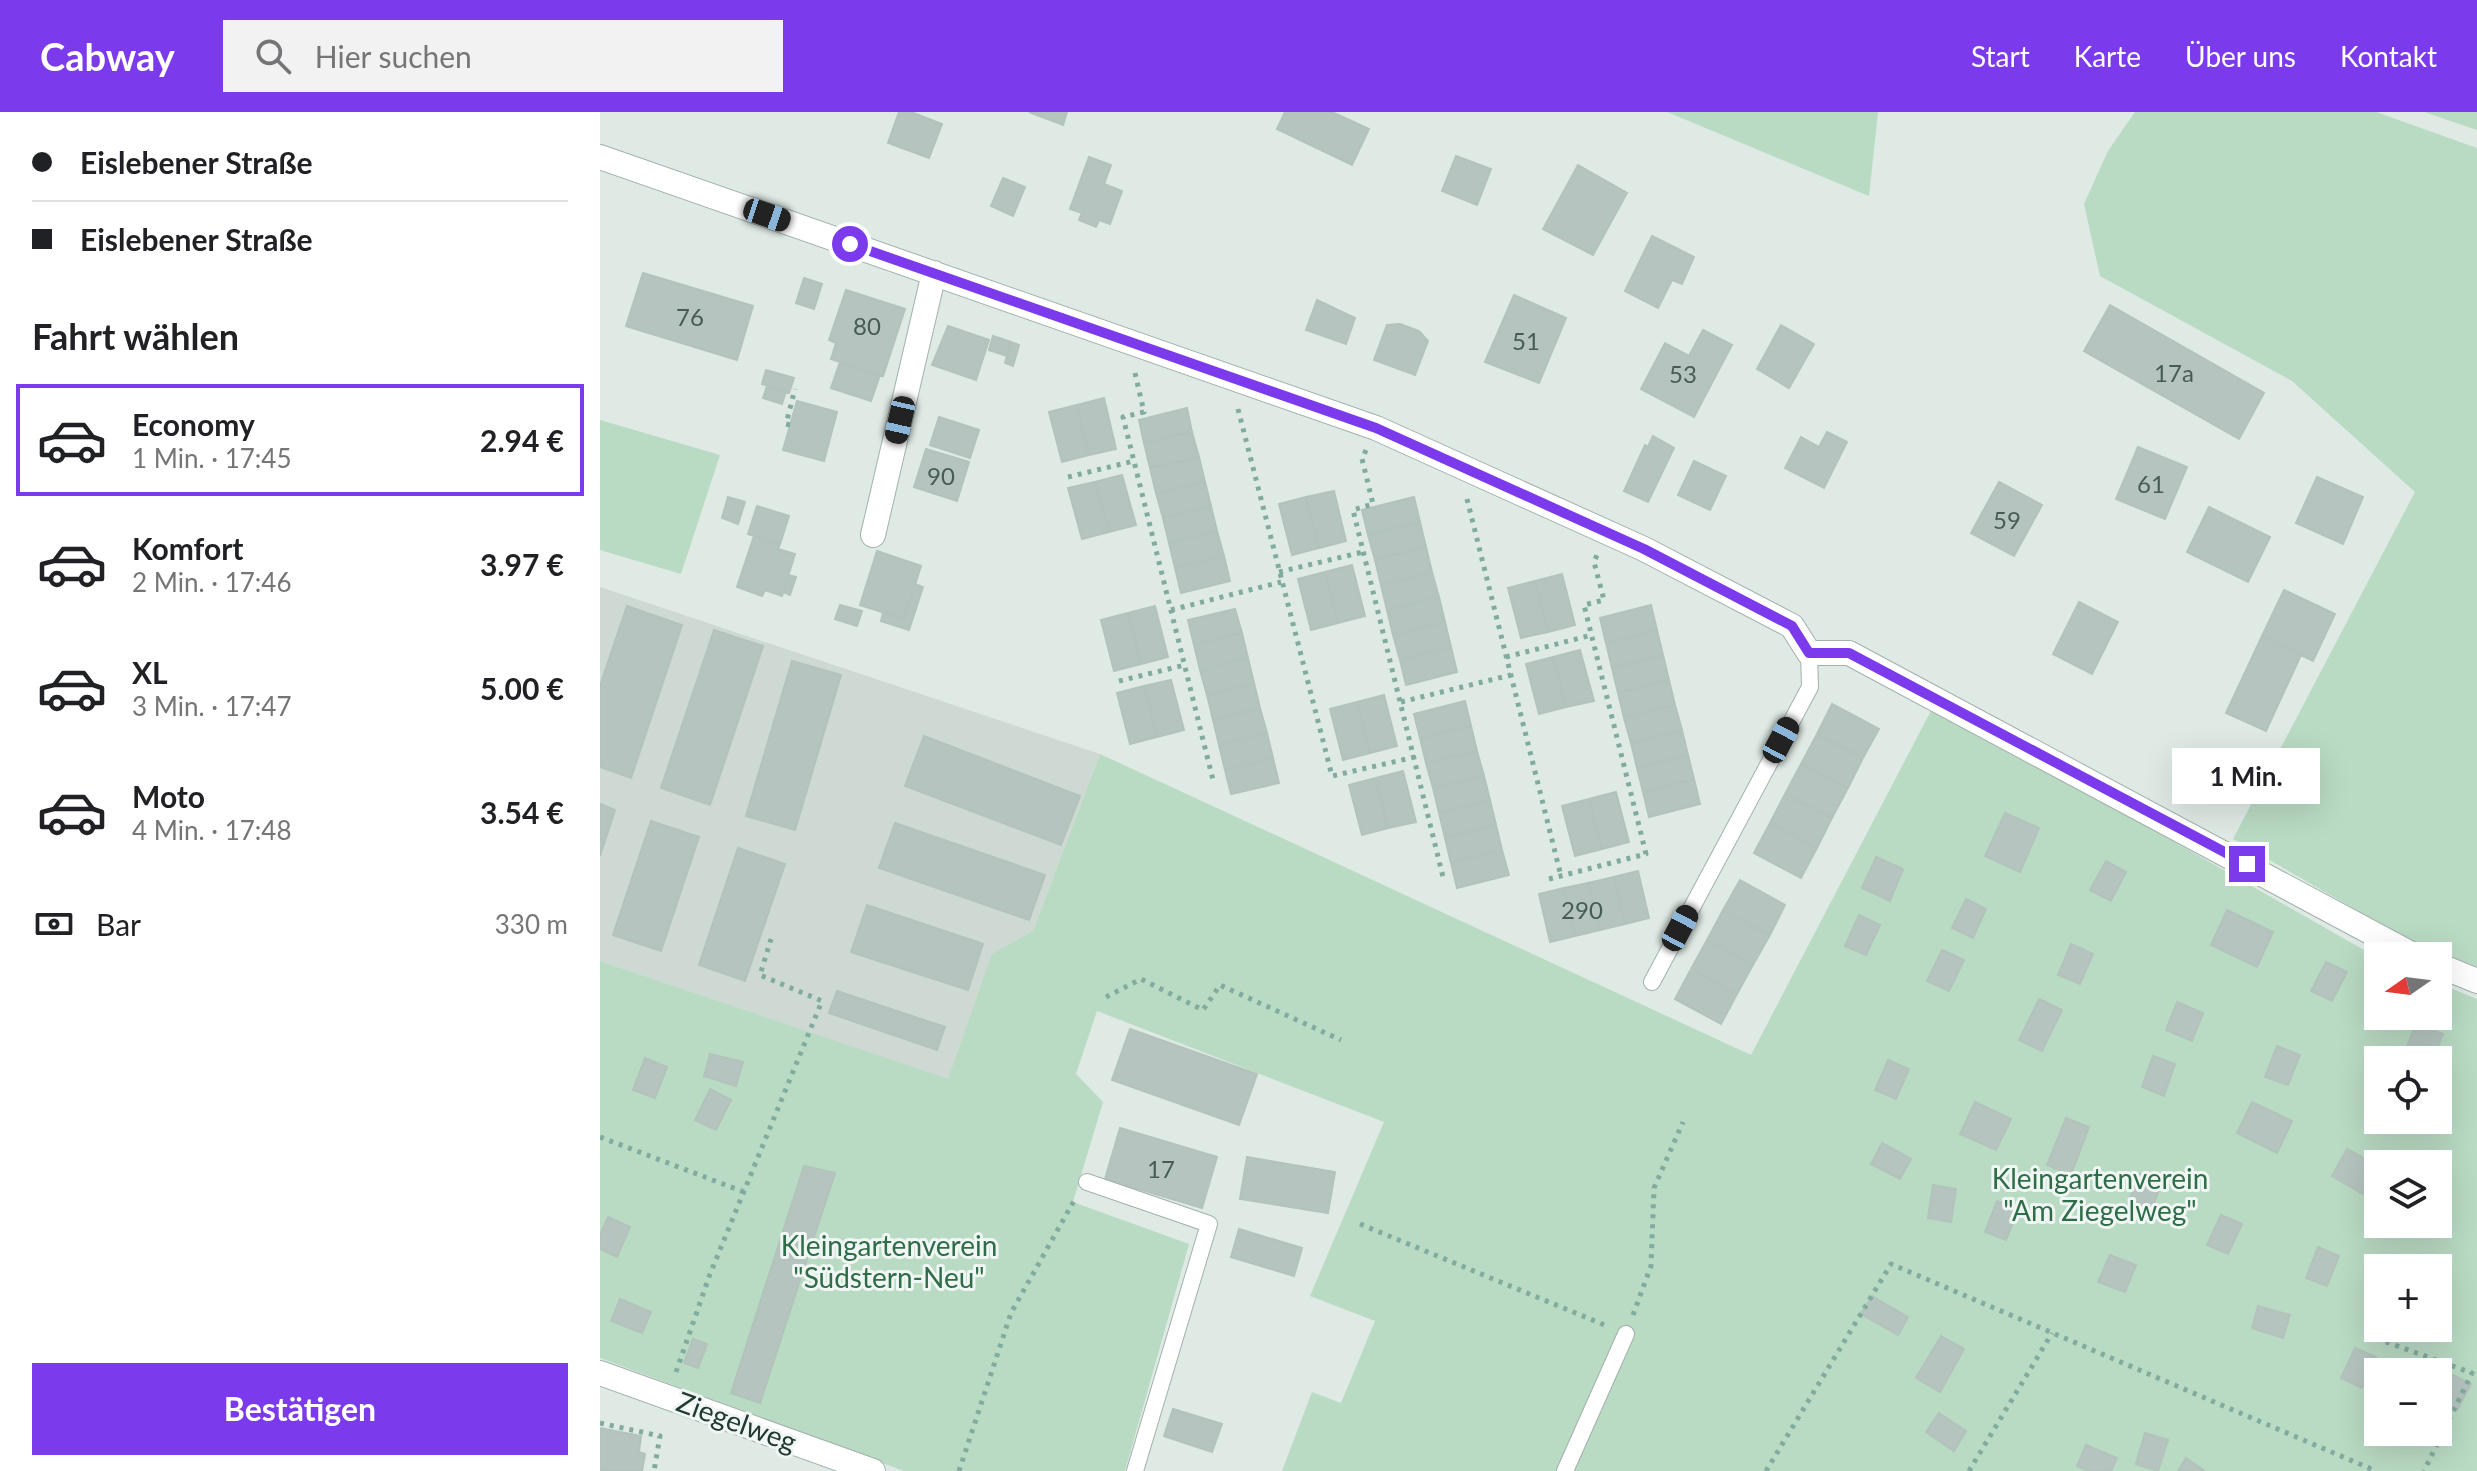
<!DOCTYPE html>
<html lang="de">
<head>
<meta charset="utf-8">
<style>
  :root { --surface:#fff; --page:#f2f2f2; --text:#202124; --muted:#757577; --line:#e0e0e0; --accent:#7c3aed }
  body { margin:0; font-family:Lato,sans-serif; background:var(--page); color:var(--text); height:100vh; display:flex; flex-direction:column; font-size:30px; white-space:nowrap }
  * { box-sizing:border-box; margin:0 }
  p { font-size:26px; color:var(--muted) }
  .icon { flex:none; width:44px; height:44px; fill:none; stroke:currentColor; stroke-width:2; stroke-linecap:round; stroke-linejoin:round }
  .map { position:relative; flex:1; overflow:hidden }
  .sheet { display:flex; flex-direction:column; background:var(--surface); width:600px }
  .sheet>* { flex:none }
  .top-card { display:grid; align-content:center; height:176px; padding:0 32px; background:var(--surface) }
  .needle { width:52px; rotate:256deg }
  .controls { position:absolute; left:1764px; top:830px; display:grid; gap:16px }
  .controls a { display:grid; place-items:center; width:88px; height:88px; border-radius:0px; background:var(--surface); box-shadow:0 8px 32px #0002; font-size:40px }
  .end { position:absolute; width:36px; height:36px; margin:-18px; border:10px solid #7c3aed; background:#fff; box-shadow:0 0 0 4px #fff }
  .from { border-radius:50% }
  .bubble { position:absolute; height:56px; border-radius:0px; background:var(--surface); box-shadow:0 8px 32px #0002; font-size:26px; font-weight:700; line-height:56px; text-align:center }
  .car { position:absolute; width:24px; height:48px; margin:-24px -12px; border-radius:10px; box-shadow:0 0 6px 2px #0007; background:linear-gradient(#222 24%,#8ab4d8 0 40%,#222 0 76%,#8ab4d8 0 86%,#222 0) }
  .top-card b { display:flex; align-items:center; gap:28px; height:76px; font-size:30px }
  .top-card b+b { border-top:2px solid var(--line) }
  .top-card i { width:20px; height:20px; background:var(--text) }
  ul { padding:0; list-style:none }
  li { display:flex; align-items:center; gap:24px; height:112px; margin:0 16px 12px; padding:0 16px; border:4px solid transparent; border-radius:0px }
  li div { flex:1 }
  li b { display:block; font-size:30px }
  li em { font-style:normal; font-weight:700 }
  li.on { border-color:var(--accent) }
  li>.icon { width:72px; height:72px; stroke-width:1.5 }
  h2 { padding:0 32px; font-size:36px; line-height:96px }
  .pay { display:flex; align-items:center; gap:20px; height:88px; padding:0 32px; font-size:30px }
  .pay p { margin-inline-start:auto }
  .cta { display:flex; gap:16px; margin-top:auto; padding:16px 32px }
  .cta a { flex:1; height:92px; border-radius:0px; background:var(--accent); color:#fff; font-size:32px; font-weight:700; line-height:92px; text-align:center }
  header { display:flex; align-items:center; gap:48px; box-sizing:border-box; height:112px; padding:0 40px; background:var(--accent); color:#fff }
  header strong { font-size:38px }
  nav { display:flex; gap:44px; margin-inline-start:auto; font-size:28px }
  .search { width:560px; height:72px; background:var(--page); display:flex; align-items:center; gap:20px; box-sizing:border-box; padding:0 28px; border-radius:0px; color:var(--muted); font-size:30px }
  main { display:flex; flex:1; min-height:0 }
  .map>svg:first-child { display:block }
  .built { fill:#ced9d4 }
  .green { fill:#b9dac3; fill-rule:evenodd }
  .building { fill:#b5c4be; stroke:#b2c3bc; stroke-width:2 }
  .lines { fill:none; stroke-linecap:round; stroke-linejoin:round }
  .lane-casing { stroke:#a2b1ac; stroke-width:18 }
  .street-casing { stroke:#a2b1ac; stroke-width:26 }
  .path { stroke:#82ab9f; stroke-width:5; stroke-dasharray:4 6; stroke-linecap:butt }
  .lane { stroke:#fff; stroke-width:16 }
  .street { stroke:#fff; stroke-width:24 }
  .route { stroke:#7c3aed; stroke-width:10 }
  .labels { text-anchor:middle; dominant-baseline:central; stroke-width:6; stroke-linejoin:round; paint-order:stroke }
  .number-label { font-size:24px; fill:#465c56 }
  .park-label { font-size:28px; fill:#2e6d48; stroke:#f0f6f3 }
  .street-label { font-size:28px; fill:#213933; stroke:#f0f6f3 }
</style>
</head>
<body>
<header>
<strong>Cabway</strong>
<div class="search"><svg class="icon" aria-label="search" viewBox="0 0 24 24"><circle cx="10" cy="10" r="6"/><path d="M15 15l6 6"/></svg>Hier suchen</div>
<nav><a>Start</a><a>Karte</a><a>Über uns</a><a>Kontakt</a></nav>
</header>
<main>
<section class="sheet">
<div class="top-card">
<b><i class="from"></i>Eislebener Straße</b>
<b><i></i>Eislebener Straße</b>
</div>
<h2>Fahrt wählen</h2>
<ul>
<li class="on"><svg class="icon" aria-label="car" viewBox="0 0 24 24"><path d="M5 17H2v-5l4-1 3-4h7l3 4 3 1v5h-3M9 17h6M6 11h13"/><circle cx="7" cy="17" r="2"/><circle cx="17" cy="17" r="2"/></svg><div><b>Economy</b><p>1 Min. · 17:45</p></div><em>2.94 €</em></li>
<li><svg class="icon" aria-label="car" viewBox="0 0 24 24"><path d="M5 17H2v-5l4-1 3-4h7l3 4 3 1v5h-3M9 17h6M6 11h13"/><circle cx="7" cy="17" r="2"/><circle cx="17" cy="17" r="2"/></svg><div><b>Komfort</b><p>2 Min. · 17:46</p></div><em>3.97 €</em></li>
<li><svg class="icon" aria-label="car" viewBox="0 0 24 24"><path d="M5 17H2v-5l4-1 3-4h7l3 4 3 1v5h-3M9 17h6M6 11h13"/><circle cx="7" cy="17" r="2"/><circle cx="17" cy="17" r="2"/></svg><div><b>XL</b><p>3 Min. · 17:47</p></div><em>5.00 €</em></li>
<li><svg class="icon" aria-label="car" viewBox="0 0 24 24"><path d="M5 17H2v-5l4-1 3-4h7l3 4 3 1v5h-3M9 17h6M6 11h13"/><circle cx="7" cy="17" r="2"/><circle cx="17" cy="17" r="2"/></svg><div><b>Moto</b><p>4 Min. · 17:48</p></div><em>3.54 €</em></li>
</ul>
<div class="pay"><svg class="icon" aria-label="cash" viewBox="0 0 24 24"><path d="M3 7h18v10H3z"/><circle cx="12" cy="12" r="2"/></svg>Bar<p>330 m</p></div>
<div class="cta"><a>Bestätigen</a></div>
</section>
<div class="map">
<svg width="1877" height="1359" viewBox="0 0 1877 1359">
  <rect width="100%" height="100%" fill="#dfeae5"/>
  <path class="built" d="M0 475 500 642 433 819 392 843 348 968 0 849Z"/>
  <path class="green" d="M1067 0H1278L1269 84Z
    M1535 0H1776L1877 36V856L1808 828 1633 727 1815 380 1692 269 1500 164 1484 92 1508 39Z
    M1824 0H1877V18Z
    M0 308 120 343 81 462 0 438Z
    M1334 593 1778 846V904H1838V871L1877 887V1359H682L712 1280 741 1291 775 1209 710 1184 784 1010 497 899 476 962 503 990 473 1090 589 1132 525 1359H304L0 1246V849L348 967 392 842 433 819 500 642 1151 943ZM1778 948H1838V1008H1778ZM1778 1052H1838V1112H1778ZM1778 1156H1838V1216H1778ZM1778 1260H1838V1320H1778Z"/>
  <path class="building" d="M299 0H311L342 12 329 46 288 31Z
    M429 0H467L463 13Z
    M685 0H732L769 17 752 53 677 17Z
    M856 44 891 57 877 93 842 79Z
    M489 45 511 53 504 72 522 79 510 112 499 108 496 115 479 108 482 101 470 97Z
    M978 53 1027 81 993 143 943 117Z
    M403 66 425 75 413 104 391 94Z
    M1052 124 1094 145 1082 172 1072 168 1058 196 1025 179Z
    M43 161 153 194 137 248 26 214Z
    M204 166 222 172 214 197 196 191Z
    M246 178 305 197 283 264 231 247 236 231 229 228Z
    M914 183 966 206 939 271 885 250Z
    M717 188 755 206 746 232 706 218Z
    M1510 193 1664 281 1639 327 1484 239Z
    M800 212 819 219 828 229 815 263 774 248 787 213Z
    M1181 213 1214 232 1189 276 1157 257Z
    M348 214 389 228 376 268 332 253Z
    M1103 218 1132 233 1094 305 1041 277 1065 231 1089 244Z
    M393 224 411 230 407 244 389 238Z
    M411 230 419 233 413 254 405 251Z
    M240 250 280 263 271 289 231 276Z
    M166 258 194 266 189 281 162 272Z
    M167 274 186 279 182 292 163 286Z
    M504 286 516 337 489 343 477 293Z
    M197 289 237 300 224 349 183 338Z
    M477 293 489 343 462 350 449 300Z
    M587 296 592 320 544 331 539 308Z
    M339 305 379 318 370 346 330 333Z
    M592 320 599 345 550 356 544 331Z
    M1227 320 1247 330 1224 376 1185 356 1201 325 1219 335Z
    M1053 324 1074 336 1048 390 1024 379 1045 333 1048 335Z
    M1538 335 1587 355 1565 407 1516 387Z
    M326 337 369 350 357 389 314 375Z
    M599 345 605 370 556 381 550 356Z
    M1094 349 1126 364 1110 398 1078 383Z
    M522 363 536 413 509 420 495 370Z
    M1717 365 1763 385 1743 432 1696 411Z
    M495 370 509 420 482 427 468 376Z
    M605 370 611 394 563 406 556 381Z
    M1399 370 1442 393 1414 444 1371 421Z
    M734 379 746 429 719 436 706 385Z
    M128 385 145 390 138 412 122 406Z
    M706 385 719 436 692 443 679 392Z
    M814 385 820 410 768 423 762 398Z
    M157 394 189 404 180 432 148 422Z
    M611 394 617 419 569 431 563 406Z
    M1609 395 1670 425 1648 470 1587 440Z
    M820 410 826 435 775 448 768 423Z
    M617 419 624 444 575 456 569 431Z
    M154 424 180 432 178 437 195 442 182 484 165 478 162 484 137 475Z
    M826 435 832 460 781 473 775 448Z
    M277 439 321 454 304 507 260 493Z
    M624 444 630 469 581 481 575 456Z
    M752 453 765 504 738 511 725 460Z
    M725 460 738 511 711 518 698 467Z
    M832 460 839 485 787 498 781 473Z
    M962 462 975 513 948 520 935 469Z
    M188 463 196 465 190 483 183 480Z
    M935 469 948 520 921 526 908 476Z
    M315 472 323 475 309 518 281 509 283 501 304 507Z
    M1684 478 1735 502 1713 549 1662 524Z
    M839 485 845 510 793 523 787 498Z
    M1479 490 1518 510 1492 562 1453 542Z
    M240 493 262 499 257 514 235 507Z
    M1051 493 1057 518 1006 531 1000 506Z
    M27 494 82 513 31 666 0 655V574Z
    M555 494 568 545 541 552 528 501Z
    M635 497 642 521 594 533 588 508Z
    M528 501 541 552 514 559 501 508Z
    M845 510 851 535 800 548 793 523Z
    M114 518 163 534 110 693 61 676Z
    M1057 518 1063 543 1012 556 1006 531Z
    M642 521 648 546 600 558 594 533Z
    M1662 524 1701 543 1666 619 1626 601Z
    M851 535 857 560 806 573 800 548Z
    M980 538 994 589 966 595 953 545Z
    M1063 543 1069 568 1018 581 1012 556Z
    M953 545 966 595 939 602 926 552Z
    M648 546 654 571 607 583 600 558Z
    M192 549 241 563 195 718 146 704Z
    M571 568 584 618 557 625 544 574Z
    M1069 568 1075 593 1024 606 1018 581Z
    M654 571 660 596 613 608 607 583Z
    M544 574 557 625 530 632 517 581Z
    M784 583 797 634 770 641 757 590Z
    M865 589 871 614 820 626 814 602Z
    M757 590 770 641 743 648 730 597Z
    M1232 592 1279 617 1263 646 1217 622Z
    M1075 593 1082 618 1031 631 1024 606Z
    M660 596 667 621 619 633 613 608Z
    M871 614 877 639 826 651 820 626Z
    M1082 618 1088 643 1037 656 1031 631Z
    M667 621 673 646 625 658 619 633Z
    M1217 622 1263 646 1248 676 1201 652Z
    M324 624 480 684 461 733 305 674Z
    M877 639 884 664 833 676 826 651Z
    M1088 643 1094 667 1043 680 1037 656Z
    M673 646 679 671 631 682 625 658Z
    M1201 652 1248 676 1232 706 1185 682Z
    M803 659 816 710 788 716 776 666Z
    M884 664 890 688 839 701 833 676Z
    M776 666 788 716 762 723 749 673Z
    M1094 667 1100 692 1049 705 1043 680Z
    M1016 680 1029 730 1002 737 989 687Z
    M1185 682 1232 706 1217 736 1170 711Z
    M989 687 1002 737 975 744 962 694Z
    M890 688 896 713 845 726 839 701Z
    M0 692 15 698 0 744Z
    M1405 701 1439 716 1420 760 1385 744Z
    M51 709 99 725 61 839 13 823Z
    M295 711 445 763 429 808 279 756Z
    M1170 711 1217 736 1201 766 1154 741Z
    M896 713 902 738 851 751 845 726Z
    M138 736 185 752 145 869 99 853Z
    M902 738 909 763 857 776 851 751Z
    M1276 745 1303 757 1290 789 1262 776Z
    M1506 749 1526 760 1511 789 1490 778Z
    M1038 759 1049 806 1025 812 1014 765Z
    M1014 765 1025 812 1000 818 988 771Z
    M1140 768 1185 793 1170 823 1123 798Z
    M988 771 1000 818 975 824 964 776Z
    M964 776 975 824 950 830 939 782Z
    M1366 787 1386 797 1373 826 1352 816Z
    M267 793 383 832 368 878 251 840Z
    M1123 798 1170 823 1153 853 1107 828Z
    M1627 798 1673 820 1657 855 1611 833Z
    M1259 803 1280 813 1266 843 1245 834Z
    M1107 828 1153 853 1137 882 1091 857Z
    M1471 832 1493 842 1480 872 1458 863Z
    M1342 838 1364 848 1349 879 1327 869Z
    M1726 850 1747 860 1732 889 1711 879Z
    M1091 857 1137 882 1121 912 1075 887Z
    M237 879 345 915 337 938 229 901Z
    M1439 887 1462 898 1442 939 1419 928Z
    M1577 890 1603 901 1592 929 1566 918Z
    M1816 911 1843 922 1832 948 1806 938Z
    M530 917 657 962 639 1013 512 968Z
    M1677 934 1700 943 1688 973 1665 965Z
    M110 942 143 950 136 974 104 964Z
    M1553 944 1575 952 1564 984 1542 975Z
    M45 946 67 955 55 986 33 978Z
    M1288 948 1309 957 1296 987 1275 978Z
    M110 977 131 988 116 1018 95 1008Z
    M1375 990 1411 1007 1396 1038 1360 1022Z
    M1652 990 1692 1009 1677 1041 1637 1021Z
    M1778 996V1008H1798L1793 1019 1772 1009Z
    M1466 1006 1489 1015 1471 1063 1447 1053Z
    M520 1016 617 1045 602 1096 505 1067Z
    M1282 1031 1311 1047 1300 1067 1271 1052Z
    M1747 1037 1778 1054 1763 1082 1732 1064Z
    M647 1045 735 1060 728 1101 640 1087Z
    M204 1054 235 1061 160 1291 131 1281Z
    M1540 1062 1562 1071 1549 1102 1527 1093Z
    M1333 1073 1356 1077 1351 1110 1328 1106Z
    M1397 1089 1418 1098 1406 1128 1385 1120Z
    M1621 1103 1642 1112 1628 1142 1607 1133Z
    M8 1105 30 1115 17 1145 0 1137V1123Z
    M639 1117 702 1136 694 1164 631 1145Z
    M1718 1135 1739 1144 1727 1174 1706 1166Z
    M1510 1143 1536 1153 1525 1180 1498 1170Z
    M1272 1184 1308 1205 1298 1223 1261 1202Z
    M20 1187 51 1200 42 1221 11 1209Z
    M1658 1194 1690 1203 1683 1226 1652 1216Z
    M1341 1224 1364 1237 1340 1280 1316 1266Z
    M93 1227 107 1232 98 1256 84 1251Z
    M1755 1236 1776 1245 1762 1276 1741 1266Z
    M1837 1255 1871 1272 1857 1298 1838 1288V1260H1834Z
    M573 1297 622 1312 612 1340 564 1324Z
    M1339 1301 1366 1319 1354 1339 1326 1320Z
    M0 1316 41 1324 39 1340 45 1342 42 1359H0Z
    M1545 1321 1568 1328 1558 1359 1536 1352Z
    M1486 1333 1517 1346 1511 1359H1487L1477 1354Z
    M1586 1346 1605 1359H1578Z"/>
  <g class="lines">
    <g class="lane-casing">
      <path id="lane" d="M1052 870 1210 575 1209 541
        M487 1070 609 1112 535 1359
        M965 1359 1026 1222"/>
    </g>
    <g class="street-casing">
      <path id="street" d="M0 45 776 316 1044 437 1192 514 1209 541H1249L1815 844
        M273 423 334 161
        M1838 853 1877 869
        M0 1261 273 1359"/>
    </g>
    <path class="path" d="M535 261 544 300 523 305 614 672
      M638 297 732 664 815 645
      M190 313 186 312 195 277
      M766 338 762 347 773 392 753 398 843 765
      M468 365 534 349
      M867 387 961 764
      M679 460 763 440
      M571 498 681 470
      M906 545 992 523
      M519 569 585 553
      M801 590 911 563
      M949 767 1046 742 984 493 1004 488 994 450 997 443
      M506 885 541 867 603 898 620 873 741 928
      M0 1025 144 1080
      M760 1112 1007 1214
      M1033 1203 1051 1154 1054 1076 1083 1010
      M1767 1223 1872 1261 1824 1359
      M76 1260 110 1162 222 889 160 863 171 827
      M0 1311 60 1324 54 1359
      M359 1359 411 1201 475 1087
      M1166 1359 1291 1152 1776 1359
      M1369 1359 1452 1221"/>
    <use href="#lane" class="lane"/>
    <use href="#street" class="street"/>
  </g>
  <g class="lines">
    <path class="route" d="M250 132 776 316 1044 437 1192 514 1209 541H1249L1647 752"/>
  </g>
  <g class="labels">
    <g class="number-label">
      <text x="90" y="204">76</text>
      <text x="267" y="213">80</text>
      <text x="926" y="228">51</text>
      <text x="1574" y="260">17a</text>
      <text x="1083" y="261">53</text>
      <text x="341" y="363">90</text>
      <text x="1551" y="371">61</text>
      <text x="1407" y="407">59</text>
      <text x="982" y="797">290</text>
      <text x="561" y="1056">17</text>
    </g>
    <g class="park-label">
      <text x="1500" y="1066">Kleingartenverein<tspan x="1500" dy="32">"Am Ziegelweg"</tspan></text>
      <text x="289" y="1133">Kleingartenverein<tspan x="289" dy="32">"Südstern-Neu"</tspan></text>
    </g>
    <g class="street-label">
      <text transform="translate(137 1309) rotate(20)">Ziegelweg</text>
    </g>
  </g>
</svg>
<div class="controls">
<a><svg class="needle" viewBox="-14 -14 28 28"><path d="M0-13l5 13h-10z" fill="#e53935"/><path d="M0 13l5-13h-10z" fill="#757577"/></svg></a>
<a><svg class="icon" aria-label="locate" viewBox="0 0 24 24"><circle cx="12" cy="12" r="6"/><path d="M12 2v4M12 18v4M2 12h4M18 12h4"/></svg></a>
<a><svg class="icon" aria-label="layers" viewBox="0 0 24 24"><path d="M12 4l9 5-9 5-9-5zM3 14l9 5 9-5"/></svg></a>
<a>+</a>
<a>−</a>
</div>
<i class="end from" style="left:250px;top:132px"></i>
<i class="end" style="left:1647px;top:752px"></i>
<div class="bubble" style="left:1572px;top:636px;width:148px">1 Min.</div>
<i class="car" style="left:167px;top:103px;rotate:109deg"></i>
<i class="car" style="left:300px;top:308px;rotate:193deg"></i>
<i class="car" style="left:1181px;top:628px;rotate:28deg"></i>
<i class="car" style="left:1080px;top:816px;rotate:28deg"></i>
</div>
</main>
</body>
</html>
